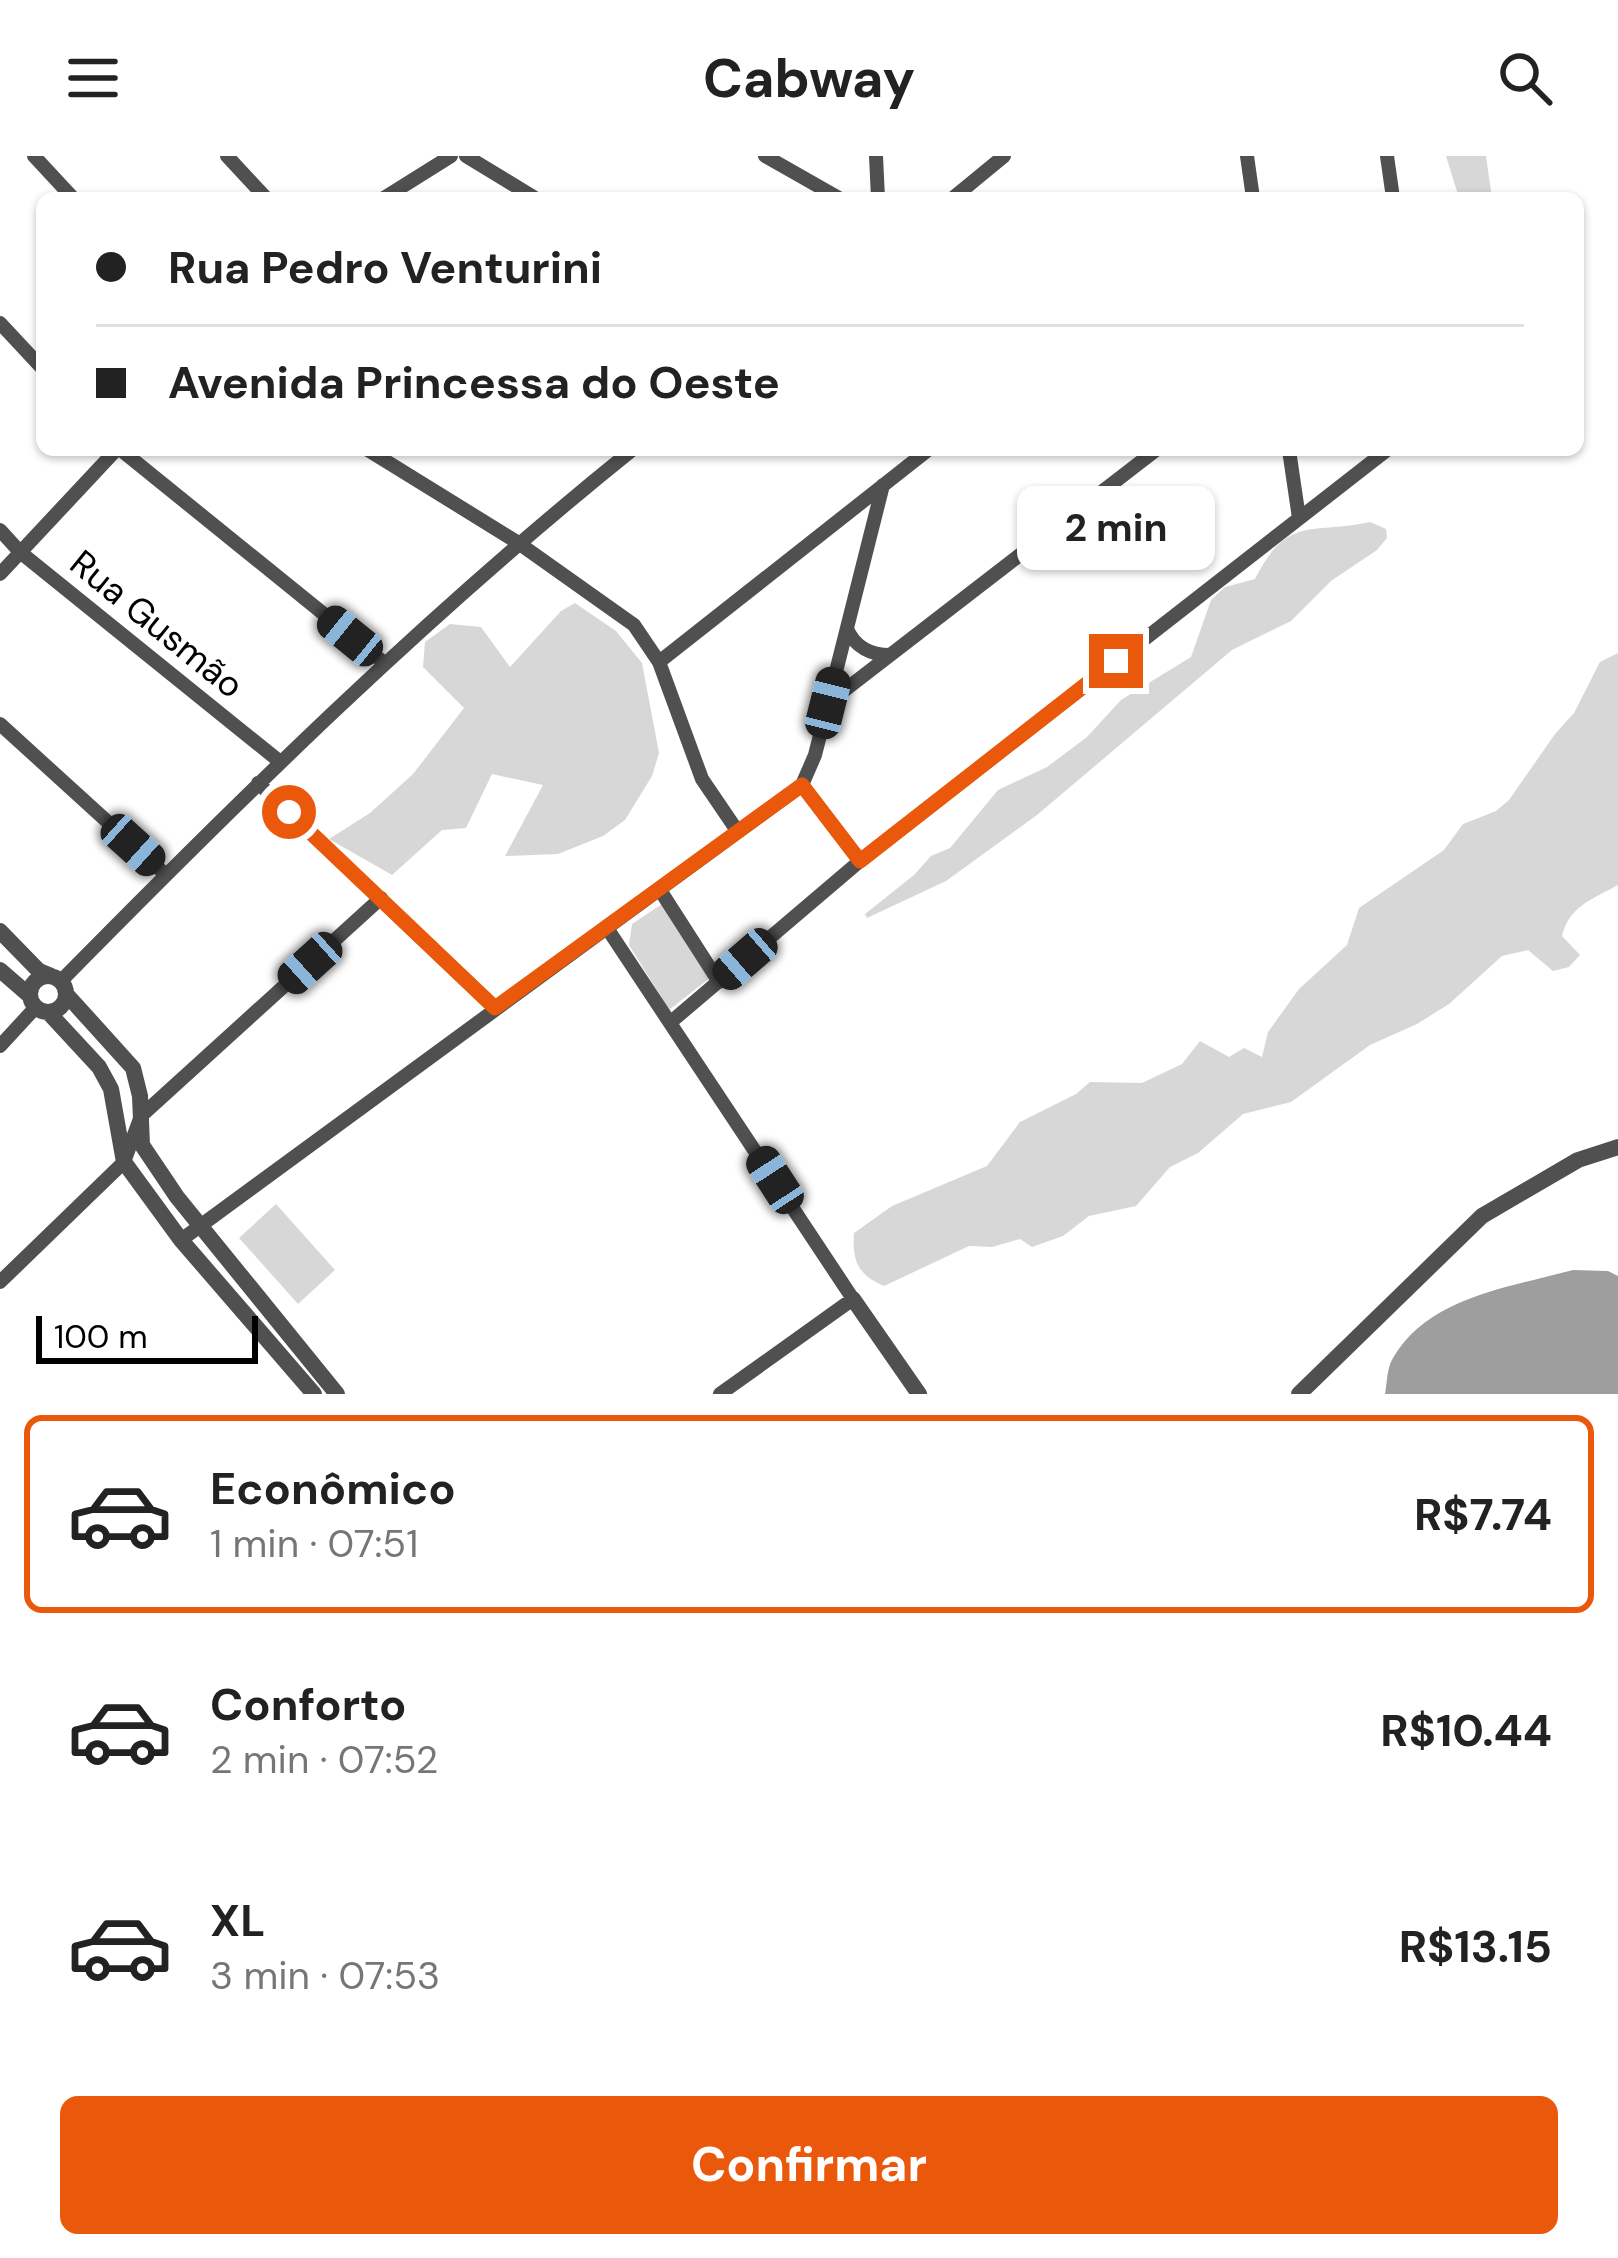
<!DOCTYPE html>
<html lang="pt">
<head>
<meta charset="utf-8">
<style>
  :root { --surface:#fff; --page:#f6f6f6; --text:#222; --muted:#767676; --line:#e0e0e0; --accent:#ea580c }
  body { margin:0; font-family:"DM Sans",sans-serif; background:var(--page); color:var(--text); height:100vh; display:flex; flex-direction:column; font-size:45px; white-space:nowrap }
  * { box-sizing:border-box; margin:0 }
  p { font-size:39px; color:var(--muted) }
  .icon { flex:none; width:66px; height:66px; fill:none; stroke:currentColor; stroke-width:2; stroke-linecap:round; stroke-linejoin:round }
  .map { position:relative; height:1238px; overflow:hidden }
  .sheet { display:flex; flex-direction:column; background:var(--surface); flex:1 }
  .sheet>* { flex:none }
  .banner { position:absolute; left:36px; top:36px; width:1548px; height:264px; border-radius:18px; box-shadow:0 3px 9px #0004; display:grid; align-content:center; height:264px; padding:0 60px; background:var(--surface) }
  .scale { position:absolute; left:36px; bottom:30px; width:222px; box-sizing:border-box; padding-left:12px; border:6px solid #000; border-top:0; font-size:33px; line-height:42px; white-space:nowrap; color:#000; -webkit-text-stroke:9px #fff; paint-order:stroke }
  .end { position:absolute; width:54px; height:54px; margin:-27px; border:15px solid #ea580c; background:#fff; box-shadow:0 0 0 6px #fff }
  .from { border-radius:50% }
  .bubble { position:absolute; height:84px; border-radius:18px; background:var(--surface); box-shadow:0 3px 9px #0004; font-size:39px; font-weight:700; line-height:84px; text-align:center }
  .car { position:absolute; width:36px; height:72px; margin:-36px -18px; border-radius:15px; box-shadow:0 0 9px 3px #0007; background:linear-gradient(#222 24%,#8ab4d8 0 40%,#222 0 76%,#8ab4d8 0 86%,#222 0) }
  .banner b { display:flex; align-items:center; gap:42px; height:114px; font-size:45px }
  .banner b+b { border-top:3px solid var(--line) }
  .banner i { width:30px; height:30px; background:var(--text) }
  ul { padding:21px 0 0; list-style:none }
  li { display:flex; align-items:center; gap:36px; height:198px; margin:0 24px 18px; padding:0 36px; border:6px solid transparent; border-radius:18px }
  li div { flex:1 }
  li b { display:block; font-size:45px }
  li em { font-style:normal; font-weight:700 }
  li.current { border-color:var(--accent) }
  li>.icon { width:108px; height:108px; stroke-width:1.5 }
  .button { display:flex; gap:24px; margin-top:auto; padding:24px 60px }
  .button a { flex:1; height:138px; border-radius:18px; background:var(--accent); color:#fff; font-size:48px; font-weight:700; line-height:138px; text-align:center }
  header { display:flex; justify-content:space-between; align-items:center; height:156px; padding:0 60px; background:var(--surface); font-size:54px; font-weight:700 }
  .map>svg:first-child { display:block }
  .green { fill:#d7d7d7 }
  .water { fill:#9e9e9e }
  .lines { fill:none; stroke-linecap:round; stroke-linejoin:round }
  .minor { stroke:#505050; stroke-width:14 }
  .tertiary { stroke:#505050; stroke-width:16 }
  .route { stroke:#ea580c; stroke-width:15 }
  .labels { text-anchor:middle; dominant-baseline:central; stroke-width:12; stroke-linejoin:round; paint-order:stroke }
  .street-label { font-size:36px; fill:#000; stroke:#fff }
</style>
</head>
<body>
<header><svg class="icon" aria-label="menu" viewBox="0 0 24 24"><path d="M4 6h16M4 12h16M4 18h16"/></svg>Cabway<svg class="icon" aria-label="search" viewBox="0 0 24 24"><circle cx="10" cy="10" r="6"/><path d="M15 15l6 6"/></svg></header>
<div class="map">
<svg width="1618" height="1238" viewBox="0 0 1618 1238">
  <rect width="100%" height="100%" fill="#fff"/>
  <path class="green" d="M1446 0H1486L1492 42H1459Z
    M1370 366 1386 373 1387 382 1377 394 1331 425 1291 465 1232 494 1037 659 946 725 867 762 865 758 914 719 931 700 950 692 998 634 1047 611 1087 581 1121 544 1191 501 1211 444 1225 431 1255 423C1288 358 1311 379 1370 366Z
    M575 447 616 475 642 507 659 597 652 620 625 664 603 680 558 698 505 700 543 629 492 618 466 672 442 674 392 719 329 683 370 657 413 618 464 552 423 511 425 486 450 468 481 471 510 511 561 455Z
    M1618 497V729C1593 743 1569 750 1562 780L1580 799 1569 811 1553 815 1528 794 1502 800 1449 848 1417 868 1370 889 1291 946 1243 958 1198 997 1170 1011 1136 1050 1089 1060 1063 1080 1032 1091 1020 1083 992 1091 969 1090 884 1130C858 1119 852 1105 854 1077L892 1050 987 1010 1020 966 1076 938 1090 926 1142 927 1182 908 1200 885 1229 901 1244 892 1262 901 1268 876 1299 833 1347 789 1359 752 1444 694 1463 668 1496 655 1509 644 1555 578 1574 557 1600 506Z
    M662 748 711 821 669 854 629 789 632 768Z
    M276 1048 335 1114 298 1148 239 1082Z"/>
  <path class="water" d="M1573 1114 1608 1115 1618 1120V1238H1385C1387 1227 1387 1211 1393 1202 1428 1141 1511 1131 1573 1114Z"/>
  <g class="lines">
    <path class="minor" d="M34 0 73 42
      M227 0 266 42
      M466 0 535 42
      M765 0 839 42
      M876 0 878 42
      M1247 0 1253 42
      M1387 0 1393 42
      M384 42 451 0
      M953 42 1004 0
      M0 167 42 212
      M121 294 383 506
      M368 294 517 386 634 469 659 506 702 623 738 676
      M1289 294 1299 362
      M0 374 20 396 279 605
      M0 418 116 294
      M847 473C855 491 871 499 890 499
      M659 506 928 294
      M828 547 1156 294
      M0 568 166 719
      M258 627 495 852
      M802 629 815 599 883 329
      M802 629 860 705
      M660 734 719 826
      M607 772 853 1143 720 1238
      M61 825C244 639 428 458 632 294
      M672 865 860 705 1387 294
      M0 890 36 851
      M181 1084 802 629
      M0 1126 124 1006 141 960 381 742"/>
    <path class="tertiary" d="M0 775 39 815 51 820
      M0 814 30 840
      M30 838a18 18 0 1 1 36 0a18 18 0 1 1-36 0Z
      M67 839 133 912 140 940 142 989 177 1041 337 1238
      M49 857 99 911 111 933 124 1006 181 1084 314 1238
      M853 1143 919 1238
      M1299 1238 1482 1060 1578 1004 1618 991"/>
  </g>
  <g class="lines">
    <path class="route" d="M289 656 495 852 802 629 860 705 1116 505"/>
  </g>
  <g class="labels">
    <g class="street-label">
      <text transform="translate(157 468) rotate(39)">Rua Gusmão</text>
    </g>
  </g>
</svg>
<div class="scale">100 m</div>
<i class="end from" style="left:289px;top:656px"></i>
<i class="end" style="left:1116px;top:505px"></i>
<div class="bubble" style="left:1017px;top:330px;width:198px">2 min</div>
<i class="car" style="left:350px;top:480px;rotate:309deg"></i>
<i class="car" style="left:828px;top:547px;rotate:14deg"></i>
<i class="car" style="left:133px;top:689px;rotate:132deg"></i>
<i class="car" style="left:745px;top:803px;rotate:229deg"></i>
<i class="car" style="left:310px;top:807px;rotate:228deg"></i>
<i class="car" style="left:775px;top:1024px;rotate:327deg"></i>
<div class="banner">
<b><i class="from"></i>Rua Pedro Venturini</b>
<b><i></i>Avenida Princessa do Oeste</b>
</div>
</div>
<section class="sheet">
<ul>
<li class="current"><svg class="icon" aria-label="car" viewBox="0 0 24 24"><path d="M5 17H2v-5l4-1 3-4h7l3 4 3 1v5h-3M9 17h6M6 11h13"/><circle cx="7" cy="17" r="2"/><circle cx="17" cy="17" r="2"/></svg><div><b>Econômico</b><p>1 min · 07:51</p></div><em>R$7.74</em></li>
<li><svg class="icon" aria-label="car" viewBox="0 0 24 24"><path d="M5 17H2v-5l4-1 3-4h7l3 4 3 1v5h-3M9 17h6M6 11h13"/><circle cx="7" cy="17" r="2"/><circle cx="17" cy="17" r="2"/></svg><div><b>Conforto</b><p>2 min · 07:52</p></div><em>R$10.44</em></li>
<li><svg class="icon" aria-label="car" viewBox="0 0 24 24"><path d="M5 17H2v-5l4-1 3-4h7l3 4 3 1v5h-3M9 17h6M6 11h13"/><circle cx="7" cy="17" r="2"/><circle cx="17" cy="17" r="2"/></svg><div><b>XL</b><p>3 min · 07:53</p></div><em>R$13.15</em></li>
</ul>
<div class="button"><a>Confirmar</a></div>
</section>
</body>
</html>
